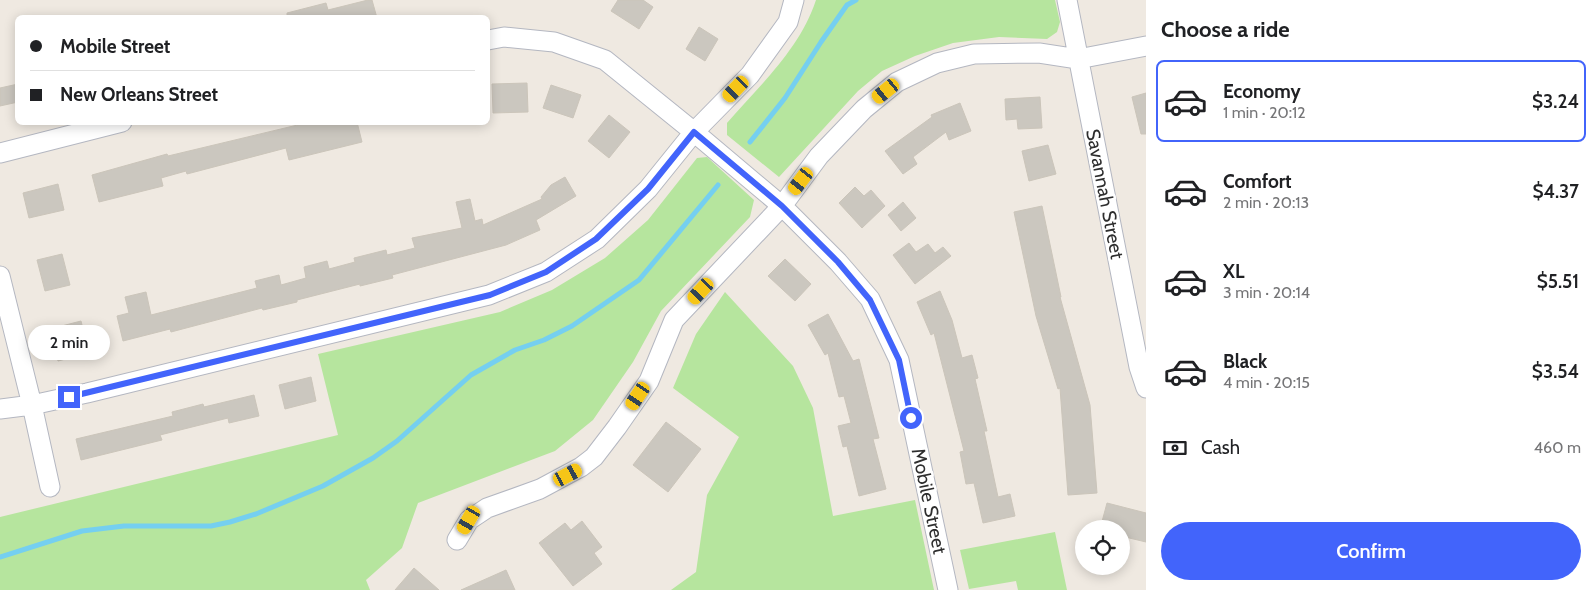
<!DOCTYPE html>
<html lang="en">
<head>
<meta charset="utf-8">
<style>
  :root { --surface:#fff; --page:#f6f6f6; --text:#202124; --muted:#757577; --line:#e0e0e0; --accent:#4264fb }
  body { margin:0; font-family:Cabin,sans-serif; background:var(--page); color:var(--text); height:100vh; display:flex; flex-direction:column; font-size:19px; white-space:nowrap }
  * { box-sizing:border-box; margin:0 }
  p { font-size:16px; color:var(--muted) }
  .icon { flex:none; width:28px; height:28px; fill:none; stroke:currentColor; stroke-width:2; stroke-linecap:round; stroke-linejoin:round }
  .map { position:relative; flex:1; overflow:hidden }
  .panel { display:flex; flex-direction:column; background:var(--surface); width:450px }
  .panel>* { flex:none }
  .hud { position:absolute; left:15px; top:15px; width:475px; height:110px; border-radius:8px; box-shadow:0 2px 12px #0003; display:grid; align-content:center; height:110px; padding:0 15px; background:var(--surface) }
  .controls { position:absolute; left:1075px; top:520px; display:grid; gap:10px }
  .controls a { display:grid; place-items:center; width:55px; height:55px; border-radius:50%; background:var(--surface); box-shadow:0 2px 12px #0003; font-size:25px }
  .end { position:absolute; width:22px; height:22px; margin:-11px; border:6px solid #4264fb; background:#fff; box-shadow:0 0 0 2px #fff }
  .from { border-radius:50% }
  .bubble { position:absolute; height:35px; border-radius:18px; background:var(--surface); box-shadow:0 2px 12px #0003; font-size:16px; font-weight:600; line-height:35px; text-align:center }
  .car { position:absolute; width:15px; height:30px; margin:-15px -8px; border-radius:6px; box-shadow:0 0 4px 1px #0007; background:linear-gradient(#f5c518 24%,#345 0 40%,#f5c518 0 76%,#345 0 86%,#f5c518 0) }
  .hud b { display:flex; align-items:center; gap:18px; height:48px; font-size:19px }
  .hud b+b { border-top:1px solid var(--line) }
  .hud i { width:12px; height:12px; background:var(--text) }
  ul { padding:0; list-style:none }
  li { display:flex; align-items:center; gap:15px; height:82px; margin:0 10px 8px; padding:0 5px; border:2px solid transparent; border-radius:8px }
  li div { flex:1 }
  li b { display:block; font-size:19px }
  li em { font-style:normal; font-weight:600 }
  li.selected { border-color:var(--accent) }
  li>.icon { width:45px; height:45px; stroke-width:1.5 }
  h2 { padding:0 15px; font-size:22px; line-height:60px }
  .pay { display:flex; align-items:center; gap:12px; height:55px; padding:0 15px; font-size:19px }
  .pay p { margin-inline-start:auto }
  .cta { display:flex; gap:10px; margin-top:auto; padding:10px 15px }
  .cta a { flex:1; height:58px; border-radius:30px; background:var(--accent); color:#fff; font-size:20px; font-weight:600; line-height:58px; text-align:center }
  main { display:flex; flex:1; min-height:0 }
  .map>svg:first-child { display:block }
  .green { fill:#b6e59e }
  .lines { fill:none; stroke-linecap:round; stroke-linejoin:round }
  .stream { stroke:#75cff0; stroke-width:5 }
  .building { fill:#cbc7bf; stroke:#cbc5ba }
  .minor-casing { stroke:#b4b7c1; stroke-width:21 }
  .minor { stroke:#fff; stroke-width:19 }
  .route { stroke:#4264fb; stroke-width:6 }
  .labels { text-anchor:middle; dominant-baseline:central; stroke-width:5; stroke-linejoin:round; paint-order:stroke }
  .street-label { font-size:19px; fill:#2e2e2e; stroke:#fff }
</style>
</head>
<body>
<main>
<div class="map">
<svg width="1146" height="590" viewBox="0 0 1146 590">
  <rect width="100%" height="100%" fill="#efe9e1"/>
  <path class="green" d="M816 0H1055L1060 22 1057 32 1047 39 999 37 953 43 915 56 882 71 858 91 779 177 727 135V123C760 85 800 49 816 0Z
    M707 157 754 200 750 217 661 311 633 362 593 420 555 451 418 503 402 548 366 580 370 590H0V517L338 435 318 354 500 312 552 290 605 258 648 220 697 158Z
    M725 292 793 366 813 408 833 516 915 500 934 590H671L696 572 707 495 739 437 673 388 696 334Z
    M1055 532 1067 590H1018L1016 581 969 589 960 550Z"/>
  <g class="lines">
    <path class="stream" d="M750 142 785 98 821 42 847 5 856 0
      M0 557 82 531 124 526H211L230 522 256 514 323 486 373 458 397 441 471 375 515 350 544 340 572 326 639 280 718 185"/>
  </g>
  <path class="building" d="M368 0H372L377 18H287V13L326 3 328 10Z
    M618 0H643L653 7 639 29 611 11Z
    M699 27 718 39 705 61 686 49Z
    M527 83 528 112 493 113 492 84Z
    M18 84V102L0 106V88Z
    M551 85 581 95 573 118 543 108Z
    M1146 93V134H1141L1132 97Z
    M1040 97 1042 128 1018 129 1017 119 1006 120 1005 99Z
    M960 103 971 131 949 140 946 132 913 157 917 164 903 174 885 151 932 117 931 115Z
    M609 115 630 132 609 158 588 141Z
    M310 122H357L362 142 289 160 286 148 187 174 186 171 161 178 163 186 99 202 92 175 167 154 168 156Z
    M1048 145 1056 174 1029 181 1022 151Z
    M565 177 576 196 536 220 540 230 506 245 392 275 393 278 360 286V284L297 300V302L263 310 262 308 171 332 170 329 123 341 117 316 129 313 125 297 146 292 151 315 257 288 255 281 279 275 281 285 306 278 304 267 327 261 329 269 355 262 354 258 386 250 387 255 415 248 412 238 462 228 456 202 470 199 475 221 482 219 483 225 542 199 541 197 551 185Z
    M58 184 64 210 29 218 23 193Z
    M855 187 864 196 871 190 885 206 862 228 839 203Z
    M903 202 916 218 901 231 888 215Z
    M1042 206 1061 297H1060L1090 405 1097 493 1068 495 1060 388 1058 389 1036 316 1014 212Z
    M909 243 916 252 928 244 935 253 943 247 951 256 915 284 893 255Z
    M62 254 70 285 45 291 37 260Z
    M785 259 811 284 795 301 768 276Z
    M940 291 952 320 962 358 972 355 978 378 975 379 987 431H984L998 497 1010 494 1015 516 983 523 974 483 966 484 960 452 964 451 934 333 931 335 917 302Z
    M828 314 853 361 859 359 879 438 873 439 886 489 859 496 847 446 843 447 838 426 851 423 844 396 839 397 828 353 825 355 808 325Z
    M81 321 89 353 58 361 50 329Z
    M311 377 316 401 285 409 279 385Z
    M254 395 259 416 229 423 228 418 160 435 162 440 81 460 76 439 173 416 172 412 203 404 204 407Z
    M666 422 701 449 668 492 633 465Z
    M1107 503 1146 513V542L1121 536V529H1100Z
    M582 521 602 547 594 553 602 564 573 586 539 543 565 523 571 530Z
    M414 568 439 590H395Z
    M506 570 515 590H461Z"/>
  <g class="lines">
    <g class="minor-casing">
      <path id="minor" d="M1067 0 1139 367 1146 388
        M488 40 504 37 554 42 605 60 694 132 782 206 838 262 870 299 899 360 948 590
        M0 153 122 122
        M0 276 32 405 50 487
        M0 409 32 405 87 393 489 295 546 272 597 239 648 189 694 132 750 75 788 22 794 0
        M457 540 469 520 487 508 540 489 581 467 594 457 617 427 649 381 674 320 782 206 819 156 864 109 897 82 937 63 974 54 1039 53 1078 59 1146 46"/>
    </g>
    <use href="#minor" class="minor"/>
  </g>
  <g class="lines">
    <path class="route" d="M69 397 490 295 546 272 596 239 648 189 694 132 782 206 838 262 870 300 899 360 911 418"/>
  </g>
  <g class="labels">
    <g class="street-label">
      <text transform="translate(1105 194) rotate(79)">Savannah Street</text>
      <text transform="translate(929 501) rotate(78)">Mobile Street</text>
    </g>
  </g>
</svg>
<div class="controls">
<a><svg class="icon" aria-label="locate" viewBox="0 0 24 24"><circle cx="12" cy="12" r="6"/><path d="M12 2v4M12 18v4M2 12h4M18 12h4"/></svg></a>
</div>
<i class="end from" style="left:911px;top:418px"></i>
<i class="end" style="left:69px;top:397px"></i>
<div class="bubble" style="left:28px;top:325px;width:82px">2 min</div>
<i class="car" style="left:736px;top:89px;rotate:224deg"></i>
<i class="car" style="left:886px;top:91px;rotate:231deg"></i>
<i class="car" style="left:801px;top:181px;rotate:217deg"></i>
<i class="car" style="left:701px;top:291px;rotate:223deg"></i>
<i class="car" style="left:638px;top:396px;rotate:214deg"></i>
<i class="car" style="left:568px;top:475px;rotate:62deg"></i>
<i class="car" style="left:469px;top:520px;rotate:210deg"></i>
<div class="hud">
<b><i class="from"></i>Mobile Street</b>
<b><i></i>New Orleans Street</b>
</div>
</div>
<section class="panel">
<h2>Choose a ride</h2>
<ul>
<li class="selected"><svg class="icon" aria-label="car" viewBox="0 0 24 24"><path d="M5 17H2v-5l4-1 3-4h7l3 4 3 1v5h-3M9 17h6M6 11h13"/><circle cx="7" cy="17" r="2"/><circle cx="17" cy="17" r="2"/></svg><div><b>Economy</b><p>1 min · 20:12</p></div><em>$3.24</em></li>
<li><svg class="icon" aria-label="car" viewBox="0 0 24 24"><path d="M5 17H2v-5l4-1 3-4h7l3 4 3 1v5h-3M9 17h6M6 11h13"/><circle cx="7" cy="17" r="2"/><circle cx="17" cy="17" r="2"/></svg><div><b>Comfort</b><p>2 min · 20:13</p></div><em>$4.37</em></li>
<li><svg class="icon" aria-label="car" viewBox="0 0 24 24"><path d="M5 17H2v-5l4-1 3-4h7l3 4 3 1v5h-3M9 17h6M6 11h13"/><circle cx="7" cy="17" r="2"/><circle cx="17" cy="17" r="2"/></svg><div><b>XL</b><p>3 min · 20:14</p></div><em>$5.51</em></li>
<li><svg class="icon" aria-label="car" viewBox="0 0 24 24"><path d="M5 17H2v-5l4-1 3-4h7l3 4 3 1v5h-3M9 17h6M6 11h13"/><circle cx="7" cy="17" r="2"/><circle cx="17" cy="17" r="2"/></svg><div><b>Black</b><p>4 min · 20:15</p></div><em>$3.54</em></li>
</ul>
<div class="pay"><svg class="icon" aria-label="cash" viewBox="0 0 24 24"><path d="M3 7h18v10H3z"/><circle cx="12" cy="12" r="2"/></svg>Cash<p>460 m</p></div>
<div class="cta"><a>Confirm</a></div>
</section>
</main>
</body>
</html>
